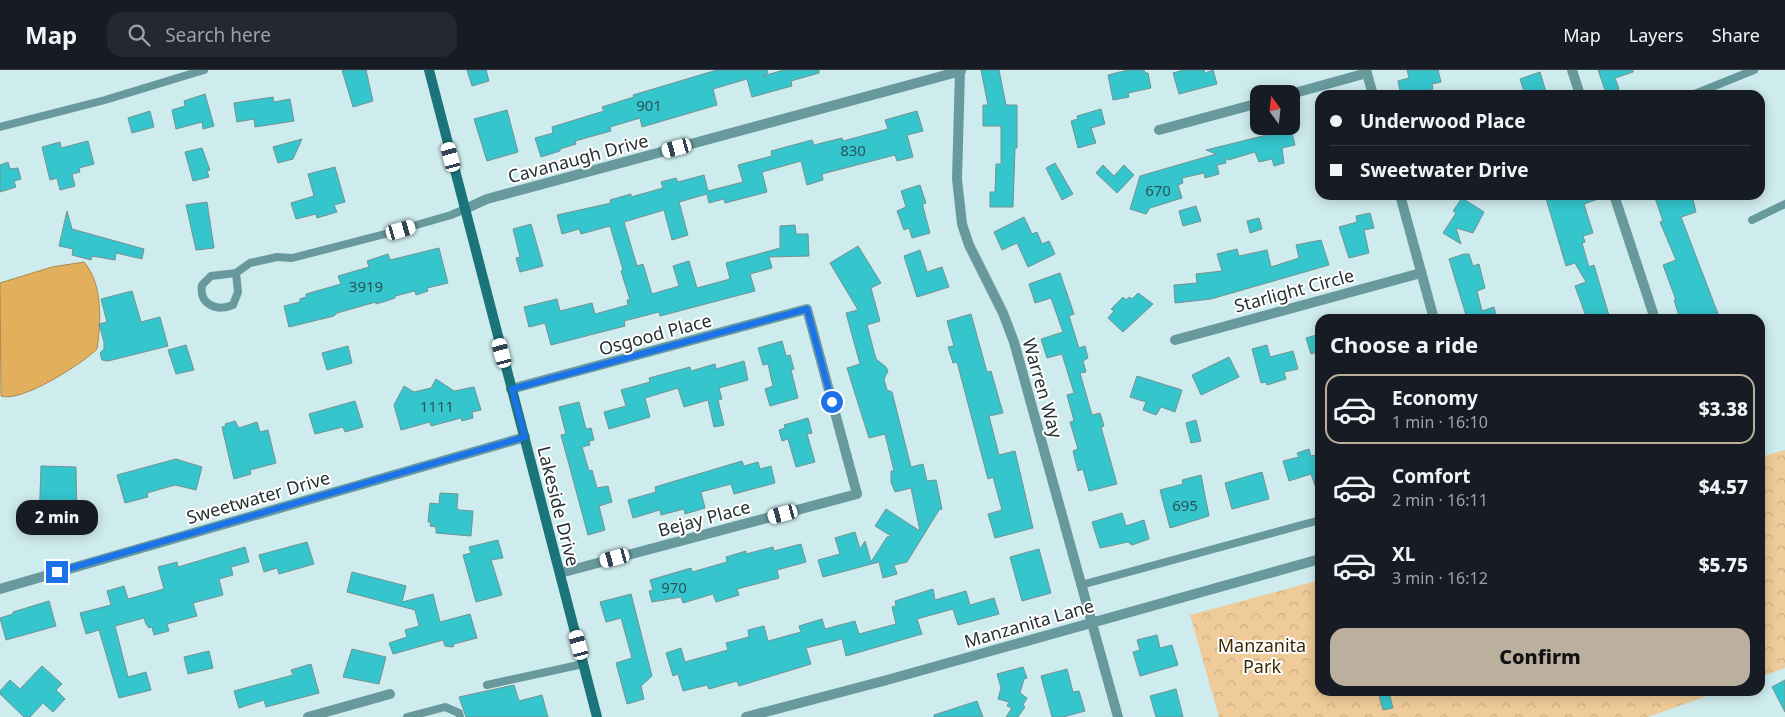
<!DOCTYPE html>
<html lang="en">
<head>
<meta charset="utf-8">
<style>
  :root { --surface:#171b24; --page:#242831; --text:#f1f3f6; --muted:#9ea1a6; --line:#363941; --accent:#bbb09d }
  body { margin:0; font-family:"Noto Sans",sans-serif; background:var(--page); color:var(--text); height:100vh; display:flex; flex-direction:column; font-size:19px; white-space:nowrap }
  * { box-sizing:border-box; margin:0 }
  p { font-size:16px; color:var(--muted) }
  .icon { flex:none; width:28px; height:28px; fill:none; stroke:currentColor; stroke-width:2; stroke-linecap:round; stroke-linejoin:round }
  .map { position:relative; flex:1; overflow:hidden }
  .sheet { position:absolute; left:1315px; top:244px; width:450px; height:382px; display:flex; flex-direction:column; background:var(--surface); border-radius:15px; box-shadow:0 2px 12px #0003 }
  .sheet>* { flex:none }
  .guide { position:absolute; left:1315px; top:20px; width:450px; height:110px; border-radius:15px; box-shadow:0 2px 12px #0003; display:grid; align-content:center; height:110px; padding:0 15px; background:var(--surface) }
  .needle { width:32px; rotate:345deg }
  .fabs { position:absolute; left:1250px; top:15px; display:grid; gap:10px }
  .fabs a { display:grid; place-items:center; width:50px; height:50px; border-radius:10px; background:var(--surface); box-shadow:0 2px 12px #0003; font-size:25px }
  .end { position:absolute; width:22px; height:22px; margin:-11px; border:6px solid #1a73e8; background:#fff; box-shadow:0 0 0 2px #fff }
  .from { border-radius:50% }
  .bubble { position:absolute; height:35px; border-radius:15px; background:var(--surface); box-shadow:0 2px 12px #0003; font-size:16px; font-weight:800; line-height:35px; text-align:center }
  .car { position:absolute; width:15px; height:30px; margin:-15px -8px; border-radius:6px; box-shadow:0 0 4px 1px #0007; background:linear-gradient(#fff 24%,#345 0 40%,#fff 0 76%,#345 0 86%,#fff 0) }
  .guide b { display:flex; align-items:center; gap:18px; height:48px; font-size:19px }
  .guide b+b { border-top:1px solid var(--line) }
  .guide i { width:12px; height:12px; background:var(--text) }
  ul { padding:0; list-style:none }
  li { display:flex; align-items:center; gap:15px; height:70px; margin:0 10px 8px; padding:0 5px; border:2px solid transparent; border-radius:15px }
  li div { flex:1 }
  li b { display:block; font-size:19px }
  li em { font-style:normal; font-weight:800 }
  li.on { border-color:var(--accent) }
  li>.icon { width:45px; height:45px; stroke-width:1.5 }
  h2 { padding:0 15px; font-size:22px; line-height:60px }
  .action { display:flex; gap:10px; margin-top:auto; padding:10px 15px }
  .action a { flex:1; height:58px; border-radius:15px; background:var(--accent); color:#111; font-size:20px; font-weight:800; line-height:58px; text-align:center }
  header { display:flex; align-items:center; gap:30px; box-sizing:border-box; height:70px; padding:0 25px; background:var(--surface); border-bottom:1px solid var(--line) }
  header strong { font-size:24px }
  nav { display:flex; gap:28px; margin-inline-start:auto; font-size:18px }
  .search { width:350px; height:45px; background:var(--page); display:flex; align-items:center; gap:12px; box-sizing:border-box; padding:0 18px; border-radius:15px; color:var(--muted); font-size:19px }
  .map>svg:first-child { display:block }
  .park { fill:url(#park-crowns) }
  .water { fill:#e2af5c; stroke:#aa894f }
  .building { fill:#35c5cd; stroke:#769192 }
  .lines { fill:none; stroke-linecap:round; stroke-linejoin:round }
  .lane { stroke:#68999c; stroke-width:8 }
  .street { stroke:#68999c; stroke-width:10 }
  .secondary { stroke:#1b7479; stroke-width:10 }
  .route { stroke:#1a73e8; stroke-width:6 }
  .labels { text-anchor:middle; dominant-baseline:central; stroke-width:4; stroke-linejoin:round; paint-order:stroke }
  .number-label { font-size:15px; fill:#2a5659 }
  .street-label { font-size:18px; fill:#263132; stroke:#fff }
  .park-label { font-size:18px; fill:#3c2803; stroke:#fff }
</style>
</head>
<body>
<header>
<strong>Map</strong>
<div class="search"><svg class="icon" aria-label="search" viewBox="0 0 24 24"><circle cx="10" cy="10" r="6"/><path d="M15 15l6 6"/></svg>Search here</div>
<nav><a>Map</a><a>Layers</a><a>Share</a></nav>
</header>
<div class="map">
<svg width="1785" height="647" viewBox="0 0 1785 647">
  <defs>
    <pattern id="park-crowns" width="20" height="18" patternUnits="userSpaceOnUse" patternTransform="scale(1.25)"><rect width="20" height="18" fill="#eecb98"/><path d="M2 6a3 3 0 1 1 6 0M12 15a3 3 0 1 1 6 0" fill="none" stroke="#ccaf83"/></pattern>
  </defs>
  <rect width="100%" height="100%" fill="#ceebed"/>
  <path class="park" d="M1785 380V598L1760 607V387Z
    M1320 510V621H1721L1648 647H1219L1190 545Z"/>
  <path class="water" d="M84 192C103 214 101 252 97 279 82 294 21 333 1 326L0 213 52 197Z"/>
  <path class="building" d="M342 0H366L373 31 353 37Z
    M467 0H486L489 11 472 16Z
    M717 0H767L768 3 763 6 784 0H819V3L791 11 792 16 752 27 747 9 713 19 717 35 642 57 640 48 610 57 611 61 575 71 576 74 560 79V81L541 87 535 68 553 63 552 57 604 41 602 37 634 27 633 25Z
    M981 0H999L1006 35H1017V78H1015L1013 137H990V122H995L996 94H1001V56H983V35H988Z
    M1128 0H1144L1145 3H1148L1151 18 1128 23 1129 27 1113 30 1108 5Z
    M1183 0H1204L1205 3 1213 0 1217 14 1179 24 1173 3Z
    M1407 0H1438L1441 12 1432 14 1433 19 1401 25 1398 11 1409 8Z
    M1598 0H1633V2L1615 8 1619 19 1606 23Z
    M1540 2 1547 25H1525L1520 9Z
    M205 24 214 56 203 59 202 52 176 59 172 40 185 36 184 31Z
    M273 27 274 32 290 29 294 51 255 57 254 49 237 52 234 33Z
    M1101 39 1105 54 1091 58 1096 73 1078 78 1071 51 1078 49 1077 46Z
    M507 40 518 82 487 91 474 49Z
    M150 41 154 57 132 63 128 48Z
    M917 41 923 61 907 65 913 87 897 91 895 85 822 104 823 110 807 115 801 91 762 102 767 122 725 133 724 129 709 133 707 124 679 132 688 165 672 170 664 140 624 152 637 196 643 194 652 224 679 216 673 196 689 191 697 218 730 209 726 193 780 178V156L795 155 796 164H808L809 186 769 187 772 198 750 204 755 221 660 246 659 242 624 251 625 256 551 275 545 253 529 257 524 237 557 229 560 241 592 233 595 244 628 235 627 230H630L621 201 623 200 610 156 581 164 579 159 562 164 557 145 611 133 610 130 631 124V127L663 118 661 112 676 108 678 112 704 105 708 121 743 112 738 95 772 86 771 81 812 70 814 75 842 68 843 71 888 59 885 50Z
    M1291 59 1295 75 1282 78 1284 93 1274 96 1272 89 1259 92 1255 82 1228 90 1225 88 1226 93 1217 95 1219 104 1205 108 1204 103 1182 108 1183 113 1178 115 1182 128 1150 138 1146 144 1130 139 1140 106 1216 84 1206 80Z
    M302 69 293 89 278 93 273 77Z
    M88 71 94 94 79 98 80 102 72 104 75 116 60 120 57 108 50 110 42 77 60 72 61 78Z
    M202 78 210 100 207 101 209 107 193 111 185 82Z
    M8 92 10 99 18 98 21 109 14 111 16 117 0 122V95Z
    M1055 93 1073 124 1062 130 1046 98Z
    M1103 95 1114 106 1124 95 1134 105 1117 123 1096 103Z
    M335 97 345 132 334 135 337 142 317 148 316 144 296 149 291 133 314 126 308 104Z
    M920 115 926 133 923 134V137L930 163 912 168 909 158 904 160 897 141 906 137 901 121Z
    M1545 125H1603L1604 127 1584 134 1593 163 1583 166 1585 172 1582 173 1589 197 1594 195 1610 249H1587L1575 216 1586 212 1575 193 1566 196Z
    M1654 125H1692L1696 142 1681 147 1720 249H1680L1674 230H1676L1663 195 1676 190 1660 152 1663 151Z
    M1462 128 1484 142 1473 163 1456 158 1461 174 1443 163 1456 143 1453 141Z
    M207 132 214 178 196 180 186 135Z
    M1196 136 1201 151 1183 156 1179 141Z
    M67 141 72 159 144 179 142 189 116 183 115 190 92 186 91 190 72 185 73 179 59 176Z
    M1370 143 1374 158 1364 160 1369 183 1349 188 1339 157 1357 152 1356 146Z
    M1024 147 1032 164 1037 162 1042 174 1049 171 1055 184 1028 197 1017 173 1002 180 994 162Z
    M1259 148 1262 159 1250 163 1247 151Z
    M531 154 543 196 520 202 516 188 520 187 513 159Z
    M1321 170 1329 195 1211 229 1175 233 1174 215 1197 213 1196 204 1222 201 1217 184 1237 179 1239 186 1267 180 1271 197 1299 188 1296 175Z
    M858 176 881 213 871 218 880 251 867 255 876 289 886 297 888 301 884 309 887 320 892 322 911 397 923 394 927 411 936 410 942 439 939 440 907 492 894 495 897 504 883 508 879 492 823 507 818 490 840 484 835 468 855 462 860 479 865 471 871 492 887 467 891 466 875 456 886 439 920 461 911 418 895 422 891 412V401H894L885 364 869 368 847 298 860 294 846 243 858 240 830 193Z
    M439 178 448 213 427 218 428 221 416 225 415 221 395 226V228L383 232 376 234V232L337 243 334 246 289 257 284 236 300 232V229L306 227V224L341 214 338 206 369 197 367 191 388 184 390 190Z
    M920 180 927 202 942 197 949 217 917 227 904 186Z
    M1464 184H1469L1473 196 1479 194 1485 218 1477 221 1482 241 1494 237 1497 249H1464L1466 245 1449 189Z
    M1060 203 1074 244 1069 246 1079 278 1085 276 1088 288 1083 291 1086 302 1080 303 1092 345 1100 343 1104 356 1101 357 1117 414 1089 421 1083 399 1078 401 1073 381 1078 379 1070 352 1074 351 1067 325 1074 323 1062 284 1047 288 1041 269 1063 262 1051 228 1035 233 1029 214Z
    M132 221 141 252 160 247 168 276 108 291 102 290 100 283 104 279V272L99 254 107 252 101 229Z
    M1138 223 1153 234 1123 262 1108 248 1114 241 1111 239 1123 227 1126 230 1129 227 1132 229Z
    M971 244 987 302 991 301 1003 343 989 346 999 385 1015 381 1033 458 995 468 988 444 1002 440 993 407 988 409 957 292 953 293 948 277 954 276 947 251Z
    M1320 264V281L1311 284 1306 268Z
    M782 271 786 286 790 285 794 299 791 300 798 328 770 336 765 319 773 316 768 294 763 295 758 278Z
    M186 275 194 300 176 304 168 280Z
    M1267 275 1270 287 1293 281 1298 299 1284 302 1286 309 1267 315 1266 312 1261 313 1252 279Z
    M348 276 352 293 327 300 322 283Z
    M1229 287 1239 307 1201 325 1192 305Z
    M744 291 748 310 719 318 722 329 718 330 724 355 714 357 708 330 684 337 678 318 645 328 650 347 609 359 604 342 626 336 621 320 650 312 649 308 690 297 691 301 715 294 716 299Z
    M1137 306 1182 320 1175 342 1161 337 1156 345 1143 340 1146 332 1130 327Z
    M436 309 454 321 474 317 481 340 472 342 473 348 462 351 461 348 431 356 430 352 401 360 394 335 404 316 414 322 431 318Z
    M355 331 363 357 345 362 343 357 315 364 309 344Z
    M579 332 586 359 591 358 594 370 589 371 590 375 582 377 589 401 592 400 597 418 608 416 612 432 599 436 605 460 588 465 561 365 566 364 559 337Z
    M808 348 812 363 807 364 815 392 796 397 788 369 782 371 779 360 785 358 784 355Z
    M1196 350 1201 371 1191 373 1186 353Z
    M235 351 239 358 257 352 260 362 268 360 276 393 250 400 251 404 234 409 222 357 226 356 225 354Z
    M1309 379 1311 386 1316 385 1320 396V424H1318L1311 404 1289 411 1283 391 1299 387 1297 383Z
    M176 389 202 397 196 420 175 415 147 423 148 427 125 433 117 405Z
    M742 391 744 396 758 392 760 399 771 396 775 413 734 424 731 414 701 422 705 438 685 444 684 439 661 445 660 440 633 448 628 430 656 422 655 417Z
    M41 396 76 397 77 456H39Z
    M1262 402 1269 429 1232 439 1225 413Z
    M1201 405 1209 446 1170 458 1160 420 1183 414 1182 410Z
    M440 423 458 424 457 438 459 440 473 441 471 466 436 463V457L430 456 431 452H428L430 433 439 434Z
    M1122 443 1126 456 1144 450 1149 469 1132 475 1128 472 1100 478 1092 452Z
    M498 470 503 488 491 490 502 525 476 532 463 485 471 483 469 477Z
    M307 472 314 494 279 504 277 498 264 502 259 485Z
    M801 474 806 492 777 500 779 508 737 519 739 525 716 532 713 524 683 533 681 527 652 532 649 521 653 520 650 510 691 498 692 502 727 492 726 487 746 481V484L773 477 774 481Z
    M245 477 249 492 231 497 233 505 219 509 223 525 193 533 197 546 167 554 169 561 154 565 152 557 149 558 146 554 144 548 115 556 128 607 146 602 151 620 119 628 99 560 86 564 80 543 111 535 107 521 124 516 128 529 164 519 158 497 177 492 178 497Z
    M1039 479 1051 523 1022 531 1010 487Z
    M352 502 406 516 402 532 433 524 440 552 470 544 477 568 454 574 453 577 445 576 443 570 393 584 389 573 407 567 405 560 419 556 415 540 347 522Z
    M933 519 935 530 966 521 970 535 994 528 999 544 958 555 953 539 917 549 922 564 846 586 842 569 806 578 811 594 739 616 737 611 709 619 707 615 683 621 678 604 673 606 666 583 681 578 685 592 728 580 726 573 749 567 748 560 764 556 768 571 801 562 799 556 822 549 825 559 855 551 859 564 896 554 892 537 896 536 895 531Z
    M631 524 652 606 641 616 644 629 627 634 616 593 632 588 621 548 606 552 600 532Z
    M49 531 56 556 6 570 0 548 13 544V542Z
    M1157 565 1160 578 1172 575 1178 595 1140 606 1133 582 1140 580 1137 570Z
    M352 579 386 587 379 614 343 607Z
    M209 581 213 598 188 604 184 587Z
    M311 594 319 623 266 637 264 630 239 638 234 621 293 605 291 600Z
    M42 596 62 614 56 620 65 629 53 642 43 633 30 647H24L0 624V621L10 610 20 619Z
    M1023 597 1027 608 1024 609 1020 623 1027 628 1023 635 1025 637 1018 647H1006L1012 638 1007 636 1009 632 998 629 1001 618 997 604Z
    M1067 599 1073 622 1079 621 1085 641 1063 647H1052L1041 606Z
    M1785 610V642L1772 617Z
    M514 615 519 631 542 625 548 647H466L459 627Z
    M1176 619 1183 647H1156L1150 626Z
    M1389 622 1393 638 1383 640 1379 625Z
    M977 631 983 647H934V645Z"/>
  <g class="lines">
    <path class="lane" d="M1692 25 1754 0
      M0 57 105 30 204 0
      M1752 150 1785 134
      M236 203 238 222 233 235C216 242 199 234 202 215L211 206 236 203 250 193 277 187 292 188 385 164 451 145 465 139
      M1081 515 1320 450
      M487 615 583 594
      M407 647 445 637 459 643 460 647"/>
    <path class="street" d="M960 0 957 109 962 154 969 175 1003 243 1014 272 1118 647
      M1366 0 1373 25
      M1572 0 1580 25
      M1291 24 1367 3
      M1159 60 1259 33
      M1400 125 1434 249
      M1614 125 1655 249
      M465 139 487 129 961 1
      M1175 270 1421 203
      M511 319 807 239 857 424 560 503
      M0 519 525 367
      M308 647 390 624
      M746 647 887 610 1320 489"/>
    <path class="secondary" d="M429 0 597 647"/>
  </g>
  <g class="lines">
    <path class="route" d="M57 502 525 367 512 319 807 239 832 332"/>
  </g>
  <g class="labels">
    <g class="number-label">
      <text x="649" y="35">901</text>
      <text x="853" y="80">830</text>
      <text x="1158" y="120">670</text>
      <text x="366" y="216">3919</text>
      <text x="437" y="336">1111</text>
      <text x="1185" y="435">695</text>
      <text x="674" y="517">970</text>
    </g>
    <g class="street-label">
      <text transform="translate(578 88) rotate(-15)">Cavanaugh Drive</text>
      <text transform="translate(1294 220) rotate(-15)">Starlight Circle</text>
      <text transform="translate(655 264) rotate(-15)">Osgood Place</text>
      <text transform="translate(1043 318) rotate(74)">Warren Way</text>
      <text transform="translate(258 427) rotate(-16)">Sweetwater Drive</text>
      <text transform="translate(559 436) rotate(76)">Lakeside Drive</text>
      <text transform="translate(704 448) rotate(-15)">Bejay Place</text>
      <text transform="translate(1029 553) rotate(-16)">Manzanita Lane</text>
    </g>
    <g class="park-label">
      <text x="1262" y="575">Manzanita<tspan x="1262" dy="21">Park</tspan></text>
    </g>
  </g>
</svg>
<div class="fabs">
<a><svg class="needle" viewBox="-14 -14 28 28"><path d="M0-13l5 13h-10z" fill="#e53935"/><path d="M0 13l5-13h-10z" fill="#9ea1a6"/></svg></a>
</div>
<i class="end from" style="left:832px;top:332px"></i>
<i class="end" style="left:57px;top:502px"></i>
<div class="bubble" style="left:16px;top:430px;width:82px">2 min</div>
<i class="car" style="left:677px;top:78px;rotate:255deg"></i>
<i class="car" style="left:451px;top:87px;rotate:345deg"></i>
<i class="car" style="left:401px;top:160px;rotate:74deg"></i>
<i class="car" style="left:502px;top:283px;rotate:345deg"></i>
<i class="car" style="left:783px;top:444px;rotate:255deg"></i>
<i class="car" style="left:615px;top:488px;rotate:255deg"></i>
<i class="car" style="left:579px;top:575px;rotate:345deg"></i>
<div class="guide">
<b><i class="from"></i>Underwood Place</b>
<b><i></i>Sweetwater Drive</b>
</div>
<section class="sheet">
<h2>Choose a ride</h2>
<ul>
<li class="on"><svg class="icon" aria-label="car" viewBox="0 0 24 24"><path d="M5 17H2v-5l4-1 3-4h7l3 4 3 1v5h-3M9 17h6M6 11h13"/><circle cx="7" cy="17" r="2"/><circle cx="17" cy="17" r="2"/></svg><div><b>Economy</b><p>1 min · 16:10</p></div><em>$3.38</em></li>
<li><svg class="icon" aria-label="car" viewBox="0 0 24 24"><path d="M5 17H2v-5l4-1 3-4h7l3 4 3 1v5h-3M9 17h6M6 11h13"/><circle cx="7" cy="17" r="2"/><circle cx="17" cy="17" r="2"/></svg><div><b>Comfort</b><p>2 min · 16:11</p></div><em>$4.57</em></li>
<li><svg class="icon" aria-label="car" viewBox="0 0 24 24"><path d="M5 17H2v-5l4-1 3-4h7l3 4 3 1v5h-3M9 17h6M6 11h13"/><circle cx="7" cy="17" r="2"/><circle cx="17" cy="17" r="2"/></svg><div><b>XL</b><p>3 min · 16:12</p></div><em>$5.75</em></li>
</ul>
<div class="action"><a>Confirm</a></div>
</section>
</div>
</body>
</html>
